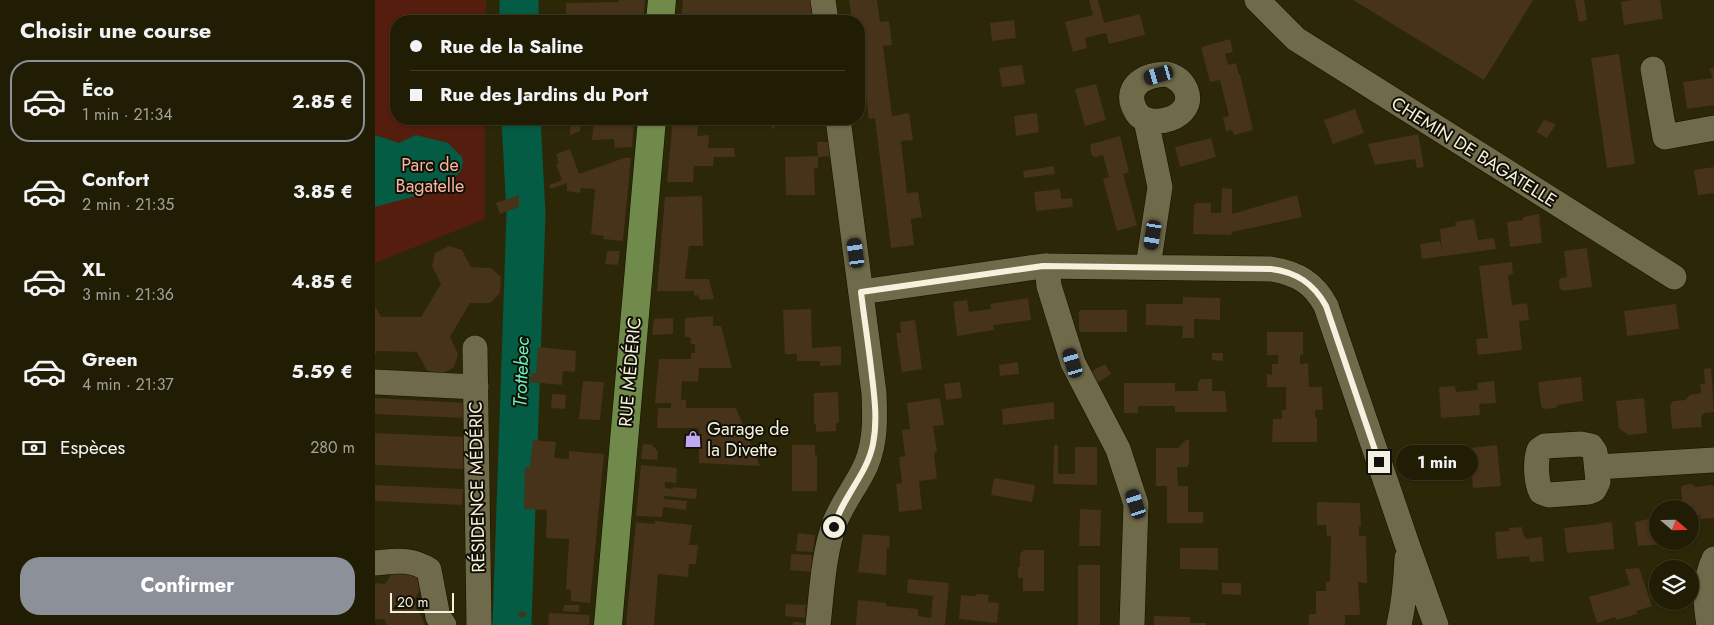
<!DOCTYPE html>
<html lang="fr">
<head>
<meta charset="utf-8">
<style>
  :root { --surface:#211d05; --page:#29260f; --text:#f1f3f6; --muted:#a2a29a; --line:#3e3b27; --accent:#8c9099 }
  body { margin:0; font-family:Jost,sans-serif; background:var(--page); color:var(--text); height:100vh; display:flex; flex-direction:column; font-size:19px; white-space:nowrap }
  * { box-sizing:border-box; margin:0 }
  p { font-size:16px; color:var(--muted) }
  .icon { flex:none; width:28px; height:28px; fill:none; stroke:currentColor; stroke-width:2; stroke-linecap:round; stroke-linejoin:round }
  .map { position:relative; flex:1; overflow:hidden }
  .panel { display:flex; flex-direction:column; background:var(--surface); width:375px }
  .panel>* { flex:none }
  .banner { position:absolute; left:15px; top:15px; width:475px; height:110px; border-radius:20px; box-shadow:0 1px 4px #0004,0 0 0 1px var(--line); display:grid; align-content:center; height:110px; padding:0 20px; background:var(--surface) }
  .needle { width:32px; rotate:110deg }
  .fabs { position:absolute; left:1274px; top:500px; display:grid; gap:10px }
  .fabs a { display:grid; place-items:center; width:50px; height:50px; border-radius:50%; background:var(--surface); box-shadow:0 1px 4px #0004,0 0 0 1px var(--line); font-size:25px }
  .scale { position:absolute; left:15px; bottom:12px; width:64px; box-sizing:border-box; padding-left:5px; border:2px solid #f4f1df; border-top:0; font-size:14px; line-height:18px; white-space:nowrap; color:#f4f1df; -webkit-text-stroke:4px #121004; paint-order:stroke }
  .end { position:absolute; width:22px; height:22px; margin:-11px; border:6px solid #f4f1df; background:#111; box-shadow:0 0 0 2px #111 }
  .from { border-radius:50% }
  .bubble { position:absolute; height:35px; border-radius:18px; background:var(--surface); box-shadow:0 1px 4px #0004,0 0 0 1px var(--line); font-size:16px; font-weight:700; line-height:35px; text-align:center }
  .car { position:absolute; width:15px; height:30px; margin:-15px -8px; border-radius:6px; box-shadow:0 0 4px 1px #0007; background:linear-gradient(#222 24%,#8ab4d8 0 40%,#222 0 76%,#8ab4d8 0 86%,#222 0) }
  .banner b { display:flex; align-items:center; gap:18px; height:48px; font-size:19px }
  .banner b+b { border-top:1px solid var(--line) }
  .banner i { width:12px; height:12px; background:var(--text) }
  ul { padding:0; list-style:none }
  li { display:flex; align-items:center; gap:15px; height:82px; margin:0 10px 8px; padding:0 10px; border:2px solid transparent; border-radius:20px }
  li div { flex:1 }
  li b { display:block; font-size:19px }
  li em { font-style:normal; font-weight:700 }
  li.on { border-color:var(--accent) }
  li>.icon { width:45px; height:45px; stroke-width:1.5 }
  h2 { padding:0 20px; font-size:22px; line-height:60px }
  .pay { display:flex; align-items:center; gap:12px; height:55px; padding:0 20px; font-size:19px }
  .pay p { margin-inline-start:auto }
  .primary-button { display:flex; gap:10px; margin-top:auto; padding:10px 20px }
  .primary-button a { flex:1; height:58px; border-radius:20px; background:var(--accent); color:#fff; font-size:20px; font-weight:700; line-height:58px; text-align:center }
  main { display:flex; flex:1; min-height:0 }
  .map>svg:first-child { display:block }
  .green { fill:#551d0e }
  .water { fill:#035c43 }
  .lines { fill:none; stroke-linecap:round; stroke-linejoin:round }
  .river { stroke:#035c43; stroke-width:39 }
  .building { fill:#47321a }
  .minor-casing { stroke:#131000; stroke-width:26 }
  .major-casing { stroke:#131000; stroke-width:29 }
  .minor { stroke:#6f6a4a; stroke-width:25 }
  .major { stroke:#708a4c; stroke-width:28 }
  .route { stroke:#f4f1df; stroke-width:6 }
  .labels { text-anchor:middle; dominant-baseline:central; stroke-width:4; stroke-linejoin:round; paint-order:stroke }
  .street-label { font-size:18px; fill:#f4f1df; stroke:#121004 }
  .park-label { font-size:18px; fill:#f7b4a2; stroke:#121004 }
  .poi-label { font-size:18px; fill:#f4f1df; stroke:#121004; text-anchor:start }
  .water-label { font-size:19px; font-style:italic; fill:#6af0be; stroke:#121004 }
</style>
</head>
<body>
<main>
<section class="panel">
<h2>Choisir une course</h2>
<ul>
<li class="on"><svg class="icon" aria-label="car" viewBox="0 0 24 24"><path d="M5 17H2v-5l4-1 3-4h7l3 4 3 1v5h-3M9 17h6M6 11h13"/><circle cx="7" cy="17" r="2"/><circle cx="17" cy="17" r="2"/></svg><div><b>Éco</b><p>1 min · 21:34</p></div><em>2.85 €</em></li>
<li><svg class="icon" aria-label="car" viewBox="0 0 24 24"><path d="M5 17H2v-5l4-1 3-4h7l3 4 3 1v5h-3M9 17h6M6 11h13"/><circle cx="7" cy="17" r="2"/><circle cx="17" cy="17" r="2"/></svg><div><b>Confort</b><p>2 min · 21:35</p></div><em>3.85 €</em></li>
<li><svg class="icon" aria-label="car" viewBox="0 0 24 24"><path d="M5 17H2v-5l4-1 3-4h7l3 4 3 1v5h-3M9 17h6M6 11h13"/><circle cx="7" cy="17" r="2"/><circle cx="17" cy="17" r="2"/></svg><div><b>XL</b><p>3 min · 21:36</p></div><em>4.85 €</em></li>
<li><svg class="icon" aria-label="car" viewBox="0 0 24 24"><path d="M5 17H2v-5l4-1 3-4h7l3 4 3 1v5h-3M9 17h6M6 11h13"/><circle cx="7" cy="17" r="2"/><circle cx="17" cy="17" r="2"/></svg><div><b>Green</b><p>4 min · 21:37</p></div><em>5.59 €</em></li>
</ul>
<div class="pay"><svg class="icon" aria-label="cash" viewBox="0 0 24 24"><path d="M3 7h18v10H3z"/><circle cx="12" cy="12" r="2"/></svg>Espèces<p>280 m</p></div>
<div class="primary-button"><a>Confirmer</a></div>
</section>
<div class="map">
<svg width="1339" height="625" viewBox="0 0 1339 625">
  <rect width="100%" height="100%" fill="#2c2707"/>
  <path class="green" d="M0 0H111V21H21V119H110V219L0 263Z"/>
  <path class="water" d="M0 135 24 143 41 135 73 143 87 157 88 162 86 171 67 189 0 207Z"/>
  <g class="lines">
    <path class="river" d="M144 0V21
      M137 625 151 214 146 119"/>
  </g>
  <path class="building" d="M244 0H270L268 21H191V3L243 2Z
    M308 0H440L442 16 418 21H306Z
    M474 0H502L505 22 514 21 517 45 508 46 517 116 534 113 538 140 526 141 532 193 543 192 547 217 536 219 539 245 516 248 500 118 494 119 484 45V21H477Z
    M714 0H723L729 23 765 14 770 35 734 44 731 33 710 38 712 48 698 52 690 22 718 15Z
    M978 0H1158L1109 80Z
    M1200 0H1209L1212 20 1204 22Z
    M1257 0H1285L1288 19 1249 25 1246 2Z
    M639 20 641 38 617 41 615 23Z
    M855 39 858 52 850 54 853 65 861 63 864 75 865 74 878 130 859 135 857 130 851 131 848 118 854 116 845 80 835 82 826 47Z
    M1244 54 1260 164 1232 168 1216 58Z
    M647 65 650 84 627 87 624 68Z
    M1339 68V105L1312 109 1308 82 1338 78 1334 69Z
    M721 84 731 120 710 126 700 89Z
    M980 109 989 133 958 144 949 120Z
    M662 113 664 132 641 136 639 116Z
    M196 119H206L205 131 195 135Z
    M219 119H259L257 147 240 148 239 139 217 140Z
    M298 119H324L322 136 334 135 333 148H359L360 157H339L338 166H319L318 182H292Z
    M395 119H400V128L397 129Z
    M416 119H440L441 124 417 126Z
    M1169 120 1181 124 1172 138 1161 132Z
    M1043 134 1049 167 1042 168 1040 159 1000 165 993 144Z
    M745 136 754 172 748 174 762 225 742 231 728 179 734 177 728 155 720 157 717 156 715 147 716 144 724 142Z
    M836 138 841 157 805 167 800 147Z
    M442 142H459L461 156 443 157Z
    M195 149 204 174 249 158H256L248 241 228 239 229 236 216 234 220 189 206 188 205 193 192 191V183L176 189 174 185 187 180 181 164 184 163 181 154Z
    M443 156V168H439L440 195H411L410 157Z
    M679 166 680 174 649 178 648 171Z
    M1339 167V193L1323 195 1319 170Z
    M847 188 857 189V214L922 195 927 217 857 232 856 235 818 234 819 205 822 203H836V213H846Z
    M685 189 686 199 697 198 698 207 661 211 659 192Z
    M144 195V207L125 214 121 203Z
    M327 196 328 246H314L310 279H334L339 299 325 300 323 295 319 296V291H282L290 197Z
    M1164 214 1167 243 1135 247 1132 222 1148 220V217Z
    M1099 219 1103 240 1119 238 1121 249 1047 259 1045 244 1065 241 1067 252 1065 229 1081 226 1080 222Z
    M74 246 87 250 96 267 116 268 126 277 125 293 115 303H95L75 337 83 354 79 367 66 375 52 371 42 352 2 351 0 355V306L6 317H46L66 284 57 266 60 253Z
    M1212 248 1217 287 1188 291 1185 289 1184 281 1186 278 1192 277 1189 251Z
    M232 251H245L243 265 230 264Z
    M1137 262 1138 274 1133 275 1137 305 1152 303 1154 320 1144 321 1147 350 1103 355 1101 339 1113 338 1104 266Z
    M808 297 845 298V320L819 319V338H807L808 326 771 325V304H808Z
    M653 298 656 320 618 325 619 330 582 336 578 302 592 300 594 312 616 309 615 304Z
    M1301 304 1304 329 1252 336 1249 311Z
    M436 309 437 348 466 346V365L445 366V361H422V354H410L408 310Z
    M706 310H752V332H706L704 329V312Z
    M338 316V326H346L357 368H324L323 382 307 381 306 400H311V408H361L385 466 324 463V428H282L283 408H296V403H280L284 359H316V353H320V344H316L315 337H310V318Z
    M298 318V334L277 335 279 319Z
    M540 320 547 369 527 372 521 333H526L525 322Z
    M892 332H928V355H925V364L933 363 934 387H947L948 410H940V418H942V442H897L898 419H907V410H911V387H892V374L897 375V364H903V355H892Z
    M163 347 201 351 200 372 188 371 187 385 155 382 156 373H161Z
    M837 353H848V361L837 360Z
    M643 362 644 374 625 376 624 365Z
    M730 364 736 374 716 387 710 375Z
    M1336 368 1339 412 1329 413 1326 417 1327 427 1297 429 1295 405 1298 401 1310 400 1315 395 1326 393 1325 384H1330L1329 369Z
    M1206 377 1208 401 1183 405 1180 408 1169 409 1166 406 1163 382Z
    M826 379H837V391H850L852 412H800V406H763V413H749V383H800V391H823V383Z
    M208 381 229 382 225 420 204 419Z
    M1119 381 1121 403 1104 404 1105 415 1066 418 1064 387 1080 386 1081 392 1103 390 1102 383Z
    M585 382 587 398 571 400 569 384Z
    M463 392 464 423H461V431L441 432V424H439V393Z
    M177 394 191 395 190 409 176 408Z
    M0 398 91 403 90 418 0 414Z
    M565 398 569 425 558 426 562 452 559 453 562 479 544 481 547 509 524 512 521 484 527 483 524 457 530 456 527 430 535 429 532 403Z
    M1269 398 1272 433 1253 435 1244 428 1241 401Z
    M679 402V419L628 425 627 409Z
    M0 433 90 437 89 469 0 465Z
    M158 440 181 442 179 458 194 459V451L229 454 215 603 196 601V590L191 589 194 539 171 538 172 510 149 509 150 467H155Z
    M811 440H814V464L812 467H802L803 486H813V512H828V523H792V486H781V448H803Z
    M268 444 278 445V447L281 448V451H283L282 460 266 459Z
    M417 445H440V455H442V491H417Z
    M679 445H683V474H700V447H722V485L678 484Z
    M1122 445 1126 486 1098 488 1095 448Z
    M266 465 302 468 301 483 290 482V488L298 489V487L322 489 321 499 289 496V499L312 501 311 510 288 507 287 517 261 516Z
    M619 478 660 485 657 502 616 495Z
    M1317 484 1320 487 1337 485 1339 487V518L1325 519V515L1315 516V509H1308L1306 487 1309 485Z
    M0 485 88 489 87 505 0 501Z
    M942 502 985 503 986 526H984V536H991L992 583 983 582 985 615H970V625H934V614H941V591H951V582H955L956 536H952L951 525H942Z
    M705 509 726 510 725 546H704Z
    M1282 517V541H1300V543L1263 546 1260 522Z
    M280 521 317 525 314 545H323L321 564H314L313 577 283 574 279 625H251L261 522 280 524Z
    M1237 522 1239 549 1192 553 1189 528 1226 524V523Z
    M1147 527 1148 533 1151 539 1167 537 1169 561 1155 562 1154 556 1122 559 1120 532 1134 531V528Z
    M423 533 440 535 438 552 421 551Z
    M488 534 515 536 514 548H512L511 575 483 572Z
    M805 548H843V570L805 569Z
    M649 550H669V591H648V578H643V567H645V554Z
    M416 554 437 555 436 572 415 570Z
    M703 565H725V625H703Z
    M21 567 46 572 48 585 39 600 50 625H12L9 619H0V583L10 584Z
    M1264 568 1277 606 1261 611 1262 614 1241 620 1240 617 1222 623 1214 597 1255 585 1250 569Z
    M533 579 574 583 570 625H481L483 600 511 603V606L543 609V616L556 618 558 596 532 593Z
    M847 583H866V595L847 594Z
    M601 594 614 595 613 602 624 603 622 623 584 619 586 595 601 596Z
    M411 604 431 605 430 618 410 616Z
    M189 605H204V612L188 611Z
    M144 612H151L150 617H144Z
    M174 613 215 615 214 625H173Z
    M779 616 815 617V623H831V625H779Z
    M418 622 429 623V625H418Z"/>
  <g class="lines">
    <g class="minor-casing">
      <path id="minor" d="M448 0 451 21
        M882 0 921 39 1299 277
        M1278 69 1290 137 1339 128
        M791 74C800 76 807 81 811 90 822 118 774 131 762 113 746 88 768 75 791 74Z
        M771 120 785 187 773 267
        M672 266 674 286 698 363 743 449 761 504 757 625
        M486 292 668 266 896 269C922 273 939 283 951 306L1032 544 1061 625
        M100 348 104 625
        M0 382 101 387
        M1206 444 1216 446 1220 452 1223 482 1219 490 1214 492 1174 495 1166 492C1161 482 1160 461 1164 450L1170 446Z
        M1222 467 1339 460
        M0 563C20 561 36 558 54 570L63 617 69 625
        M443 625C447 591 448 555 460 522 468 502 482 485 491 465 501 441 500 417 499 393L463 119
        M1024 625C1029 603 1031 581 1032 558
        M1334 625C1330 602 1329 580 1339 559"/>
    </g>
    <g class="major-casing">
      <path id="major" d="M285 21 287 0
        M233 625 277 119"/>
    </g>
    <use href="#minor" class="minor"/>
    <use href="#major" class="major"/>
  </g>
  <g class="lines">
    <path class="route" d="M459 527C467 497 492 475 498 444 503 419 499 393 496 368 493 342 489 317 486 292L668 266 896 269C922 272 939 284 951 306L1004 462"/>
  </g>
  <defs>
    <g id="shop-bare" transform="scale(1.35)"><path d="M-5-2.5h2.3a2.7 3.5 0 0 1 5.4 0H5L5.5 6h-11ZM-1.5-2.5h3a1.5 2.3 0 0 0-3 0Z" fill="#bfa9f4" stroke="#121004" stroke-width="2.5" paint-order="stroke"/></g>
  </defs>
  <g fill-rule="evenodd">
    <use href="#shop-bare" x="318" y="439"/>
  </g>
  <g class="labels">
    <g class="street-label">
      <text transform="translate(1099 152) rotate(32)">CHEMIN DE BAGATELLE</text>
      <text transform="translate(255 372) rotate(-85)">RUE MÉDÉRIC</text>
      <text transform="translate(102 487) rotate(-91)">RÉSIDENCE MÉDÉRIC</text>
    </g>
    <g class="park-label">
      <text x="55" y="165">Parc de<tspan x="55" dy="21">Bagatelle</tspan></text>
    </g>
    <g class="poi-label">
      <text x="332" y="429">Garage de<tspan x="332" dy="21">la Divette</tspan></text>
    </g>
    <g class="water-label">
      <text transform="translate(146 372) rotate(-88)">Trottebec</text>
    </g>
  </g>
</svg>
<div class="fabs">
<a><svg class="needle" viewBox="-14 -14 28 28"><path d="M0-13l5 13h-10z" fill="#e53935"/><path d="M0 13l5-13h-10z" fill="#a2a29a"/></svg></a>
<a><svg class="icon" aria-label="layers" viewBox="0 0 24 24"><path d="M12 4l9 5-9 5-9-5zM3 14l9 5 9-5"/></svg></a>
</div>
<div class="scale">20 m</div>
<i class="end from" style="left:459px;top:527px"></i>
<i class="end" style="left:1004px;top:462px"></i>
<div class="bubble" style="left:1021px;top:445px;width:82px">1 min</div>
<i class="car" style="left:784px;top:75px;rotate:254deg"></i>
<i class="car" style="left:778px;top:235px;rotate:189deg"></i>
<i class="car" style="left:481px;top:253px;rotate:352deg"></i>
<i class="car" style="left:698px;top:363px;rotate:343deg"></i>
<i class="car" style="left:761px;top:504px;rotate:342deg"></i>
<div class="banner">
<b><i class="from"></i>Rue de la Saline</b>
<b><i></i>Rue des Jardins du Port</b>
</div>
</div>
</main>
</body>
</html>
